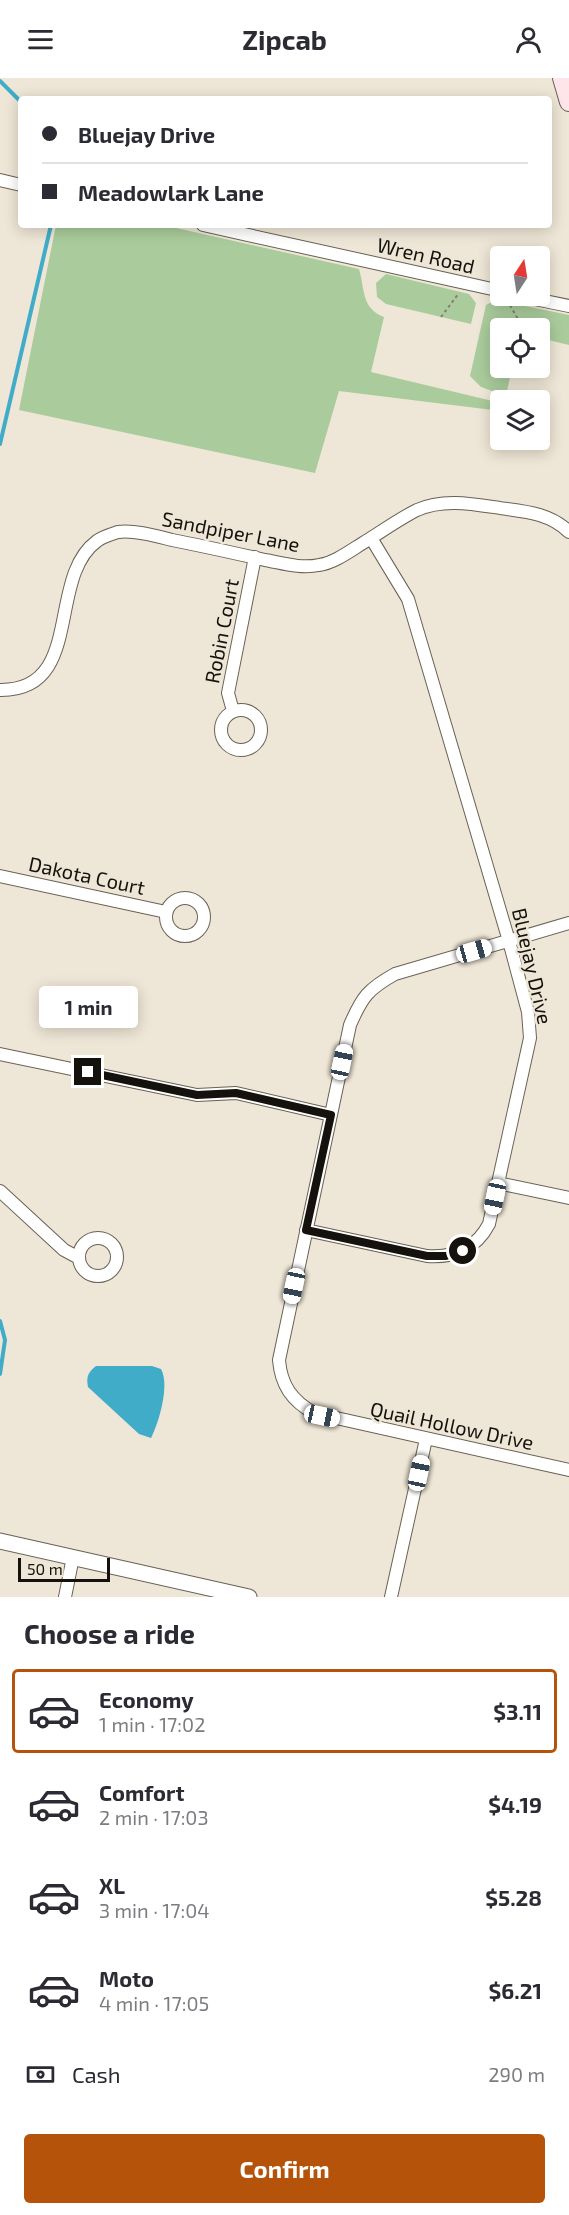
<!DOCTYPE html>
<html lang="en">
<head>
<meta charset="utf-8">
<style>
  :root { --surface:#fff; --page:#f7f7f7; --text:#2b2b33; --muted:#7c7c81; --line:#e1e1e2; --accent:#b45309 }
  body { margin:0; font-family:"Exo 2",sans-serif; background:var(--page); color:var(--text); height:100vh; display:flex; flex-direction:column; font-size:22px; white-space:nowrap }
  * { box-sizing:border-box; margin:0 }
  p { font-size:20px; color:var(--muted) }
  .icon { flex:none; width:33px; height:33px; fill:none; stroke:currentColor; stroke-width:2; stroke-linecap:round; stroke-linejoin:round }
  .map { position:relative; height:1519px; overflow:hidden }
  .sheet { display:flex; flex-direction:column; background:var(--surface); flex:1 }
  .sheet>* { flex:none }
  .banner { position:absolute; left:18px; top:18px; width:534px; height:132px; border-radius:6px; box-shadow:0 3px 15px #0003; display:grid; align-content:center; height:132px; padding:0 24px; background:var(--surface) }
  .needle { width:39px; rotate:12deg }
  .tools { position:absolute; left:490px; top:168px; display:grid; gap:12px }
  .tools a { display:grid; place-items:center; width:60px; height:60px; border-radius:6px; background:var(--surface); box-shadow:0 3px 15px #0003; font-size:30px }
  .scale { position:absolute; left:18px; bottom:15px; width:92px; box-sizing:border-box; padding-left:6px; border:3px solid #15120d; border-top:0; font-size:16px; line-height:21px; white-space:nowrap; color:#15120d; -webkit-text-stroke:4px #eee6d6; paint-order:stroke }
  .end { position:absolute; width:27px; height:27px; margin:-14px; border:8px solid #15120d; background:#fff; box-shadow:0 0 0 3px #fff }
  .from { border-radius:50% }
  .bubble { position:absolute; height:42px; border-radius:6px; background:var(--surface); box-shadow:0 3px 15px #0003; font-size:20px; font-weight:700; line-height:42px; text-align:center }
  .car { position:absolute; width:18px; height:36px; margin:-18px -9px; border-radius:8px; box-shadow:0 0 4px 2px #0007; background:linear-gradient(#fff 24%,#345 0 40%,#fff 0 76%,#345 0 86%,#fff 0) }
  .banner b { display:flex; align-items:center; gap:21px; height:57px; font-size:22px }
  .banner b+b { border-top:2px solid var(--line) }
  .banner i { width:15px; height:15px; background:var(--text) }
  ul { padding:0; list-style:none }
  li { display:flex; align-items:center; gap:18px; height:84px; margin:0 12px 9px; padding:0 12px; border:3px solid transparent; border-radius:6px }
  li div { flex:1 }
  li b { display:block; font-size:22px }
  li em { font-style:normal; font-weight:700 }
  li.active { border-color:var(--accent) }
  li>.icon { width:54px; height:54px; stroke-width:1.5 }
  h2 { padding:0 24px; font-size:27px; line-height:72px }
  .pay { display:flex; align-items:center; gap:15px; height:66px; padding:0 24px; font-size:22px }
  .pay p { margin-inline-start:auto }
  .cta { display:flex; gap:12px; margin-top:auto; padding:12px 24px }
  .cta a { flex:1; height:69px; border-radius:6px; background:var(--accent); color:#fff; font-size:24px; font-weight:700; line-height:69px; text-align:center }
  header { display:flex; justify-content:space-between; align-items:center; height:78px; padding:0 24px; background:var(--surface); font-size:27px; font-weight:700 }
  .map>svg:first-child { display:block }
  .green { fill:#aacc9c }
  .water { fill:#41acc8 }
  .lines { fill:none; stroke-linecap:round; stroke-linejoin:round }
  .stream { stroke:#41acc8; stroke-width:4 }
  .minor-casing { stroke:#696154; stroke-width:14 }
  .tertiary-casing { stroke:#696154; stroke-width:17 }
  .secondary-casing { stroke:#696154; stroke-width:20 }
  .path { stroke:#847f74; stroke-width:2; stroke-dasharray:3 3; stroke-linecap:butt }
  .minor { stroke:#fff; stroke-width:12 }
  .tertiary { stroke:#fff; stroke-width:15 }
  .secondary { stroke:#fee5ea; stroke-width:18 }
  .route { stroke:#15120d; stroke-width:8 }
  .labels { text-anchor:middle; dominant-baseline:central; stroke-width:5; stroke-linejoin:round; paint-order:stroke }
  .street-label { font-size:20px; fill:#15120d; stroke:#eee6d6 }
</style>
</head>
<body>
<header><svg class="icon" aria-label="menu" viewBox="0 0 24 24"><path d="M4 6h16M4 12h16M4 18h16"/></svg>Zipcab<svg class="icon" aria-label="person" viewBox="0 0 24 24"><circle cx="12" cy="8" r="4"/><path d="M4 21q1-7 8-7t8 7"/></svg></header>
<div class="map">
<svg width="569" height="1519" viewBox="0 0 569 1519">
  <rect width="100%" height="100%" fill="#eee6d6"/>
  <path class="green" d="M56 147H163L359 191C365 211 361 230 384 239L371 294 501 325V333L339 313 315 395 19 332Z
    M386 196 469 216 476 225 471 246 386 226 377 219 376 205Z
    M496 222 569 237V267L540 260V250H501V290H512L506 318 481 309 470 298 486 227Z"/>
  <path class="water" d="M96 1288H152L161 1291C170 1307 159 1344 151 1360L139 1356 88 1309C86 1299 88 1294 96 1288Z"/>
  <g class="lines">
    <path class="stream" d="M0 3 21 24
      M0 366 51 147
      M0 1243 5 1262 0 1296"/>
    <g class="minor-casing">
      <path id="minor" d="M0 102 21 107
        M203 147 501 213
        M520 218 569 228
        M0 612C85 613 46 500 97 463 102 459 112 456 118 454 135 452 156 458 172 462 203 468 234 475 265 482 282 485 301 491 319 487 334 485 350 473 363 465 381 454 399 441 417 432 445 419 478 427 507 431 530 434 552 437 569 454
        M221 652a20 20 0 1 1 40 0a20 20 0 1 1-40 0Z
        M233 633 228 615 255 479
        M0 798 166 834
        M166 839a19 19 0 1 1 38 0a19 19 0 1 1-38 0Z
        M569 845 395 896C368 911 362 919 350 947L279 1282C281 1307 292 1323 314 1335L569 1392
        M0 976 197 1017 236 1015 331 1037
        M498 1105 569 1120
        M0 1113 64 1172 79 1180
        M306 1152 427 1178C453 1180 476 1171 489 1146L530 960 528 934 509 863 408 521 371 460
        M79 1179a19 19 0 1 1 38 0a19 19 0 1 1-38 0Z
        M65 1519 73 1479
        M391 1519 426 1361"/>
    </g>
    <g class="tertiary-casing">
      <path id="tertiary" d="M0 1463 249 1519"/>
    </g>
    <g class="secondary-casing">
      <path id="secondary" d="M562 0 569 24"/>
    </g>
    <path class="path" d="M507 222 523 250
      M441 239 459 215"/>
    <use href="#minor" class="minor"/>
    <use href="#tertiary" class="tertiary"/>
    <use href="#secondary" class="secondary"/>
  </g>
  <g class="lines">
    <path class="route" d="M88 994 197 1017 236 1015 331 1037 306 1152 427 1178H446L463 1173"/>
  </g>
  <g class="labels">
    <g class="street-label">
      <text transform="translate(426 177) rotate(13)">Wren Road</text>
      <text transform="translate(231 453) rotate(11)">Sandpiper Lane</text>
      <text transform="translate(221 553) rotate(-79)">Robin Court</text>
      <text transform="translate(87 797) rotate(12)">Dakota Court</text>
      <text transform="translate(533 888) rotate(77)">Bluejay Drive</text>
      <text transform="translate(452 1347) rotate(12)">Quail Hollow Drive</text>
    </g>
  </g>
</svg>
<div class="tools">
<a><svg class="needle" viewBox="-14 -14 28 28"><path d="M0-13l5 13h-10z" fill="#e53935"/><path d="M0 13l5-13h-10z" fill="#7c7c81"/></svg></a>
<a><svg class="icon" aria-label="locate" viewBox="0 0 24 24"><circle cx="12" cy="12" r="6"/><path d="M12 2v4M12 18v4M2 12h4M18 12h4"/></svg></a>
<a><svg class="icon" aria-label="layers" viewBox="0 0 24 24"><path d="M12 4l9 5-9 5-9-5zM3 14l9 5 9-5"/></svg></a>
</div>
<div class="scale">50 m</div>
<i class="end from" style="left:463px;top:1173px"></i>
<i class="end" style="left:88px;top:994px"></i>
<div class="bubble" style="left:39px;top:908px;width:99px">1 min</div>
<i class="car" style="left:474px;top:873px;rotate:74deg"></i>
<i class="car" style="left:342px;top:984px;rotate:12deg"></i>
<i class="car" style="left:495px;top:1119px;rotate:192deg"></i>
<i class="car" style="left:294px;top:1208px;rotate:192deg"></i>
<i class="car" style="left:322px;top:1338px;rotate:102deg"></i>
<i class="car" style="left:419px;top:1395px;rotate:12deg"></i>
<div class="banner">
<b><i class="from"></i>Bluejay Drive</b>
<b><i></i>Meadowlark Lane</b>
</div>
</div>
<section class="sheet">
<h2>Choose a ride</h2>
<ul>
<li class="active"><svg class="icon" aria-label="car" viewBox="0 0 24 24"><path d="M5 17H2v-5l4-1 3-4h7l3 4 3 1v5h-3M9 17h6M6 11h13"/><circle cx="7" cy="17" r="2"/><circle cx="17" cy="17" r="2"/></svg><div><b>Economy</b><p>1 min · 17:02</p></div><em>$3.11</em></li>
<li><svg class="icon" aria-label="car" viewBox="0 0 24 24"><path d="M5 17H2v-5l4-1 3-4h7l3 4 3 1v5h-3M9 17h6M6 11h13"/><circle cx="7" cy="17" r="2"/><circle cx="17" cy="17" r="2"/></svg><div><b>Comfort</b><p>2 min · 17:03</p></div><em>$4.19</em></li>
<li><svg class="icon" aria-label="car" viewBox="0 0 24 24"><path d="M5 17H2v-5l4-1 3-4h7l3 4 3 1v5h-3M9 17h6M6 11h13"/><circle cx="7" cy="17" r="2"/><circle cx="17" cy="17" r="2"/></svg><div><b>XL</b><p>3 min · 17:04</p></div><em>$5.28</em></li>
<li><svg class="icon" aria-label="car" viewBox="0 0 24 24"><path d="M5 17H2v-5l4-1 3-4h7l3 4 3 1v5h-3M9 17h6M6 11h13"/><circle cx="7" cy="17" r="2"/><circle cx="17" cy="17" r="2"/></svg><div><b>Moto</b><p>4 min · 17:05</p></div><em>$6.21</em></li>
</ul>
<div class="pay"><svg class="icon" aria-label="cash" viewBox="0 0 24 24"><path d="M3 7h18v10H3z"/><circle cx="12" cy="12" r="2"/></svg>Cash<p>290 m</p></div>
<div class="cta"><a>Confirm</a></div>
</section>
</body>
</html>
